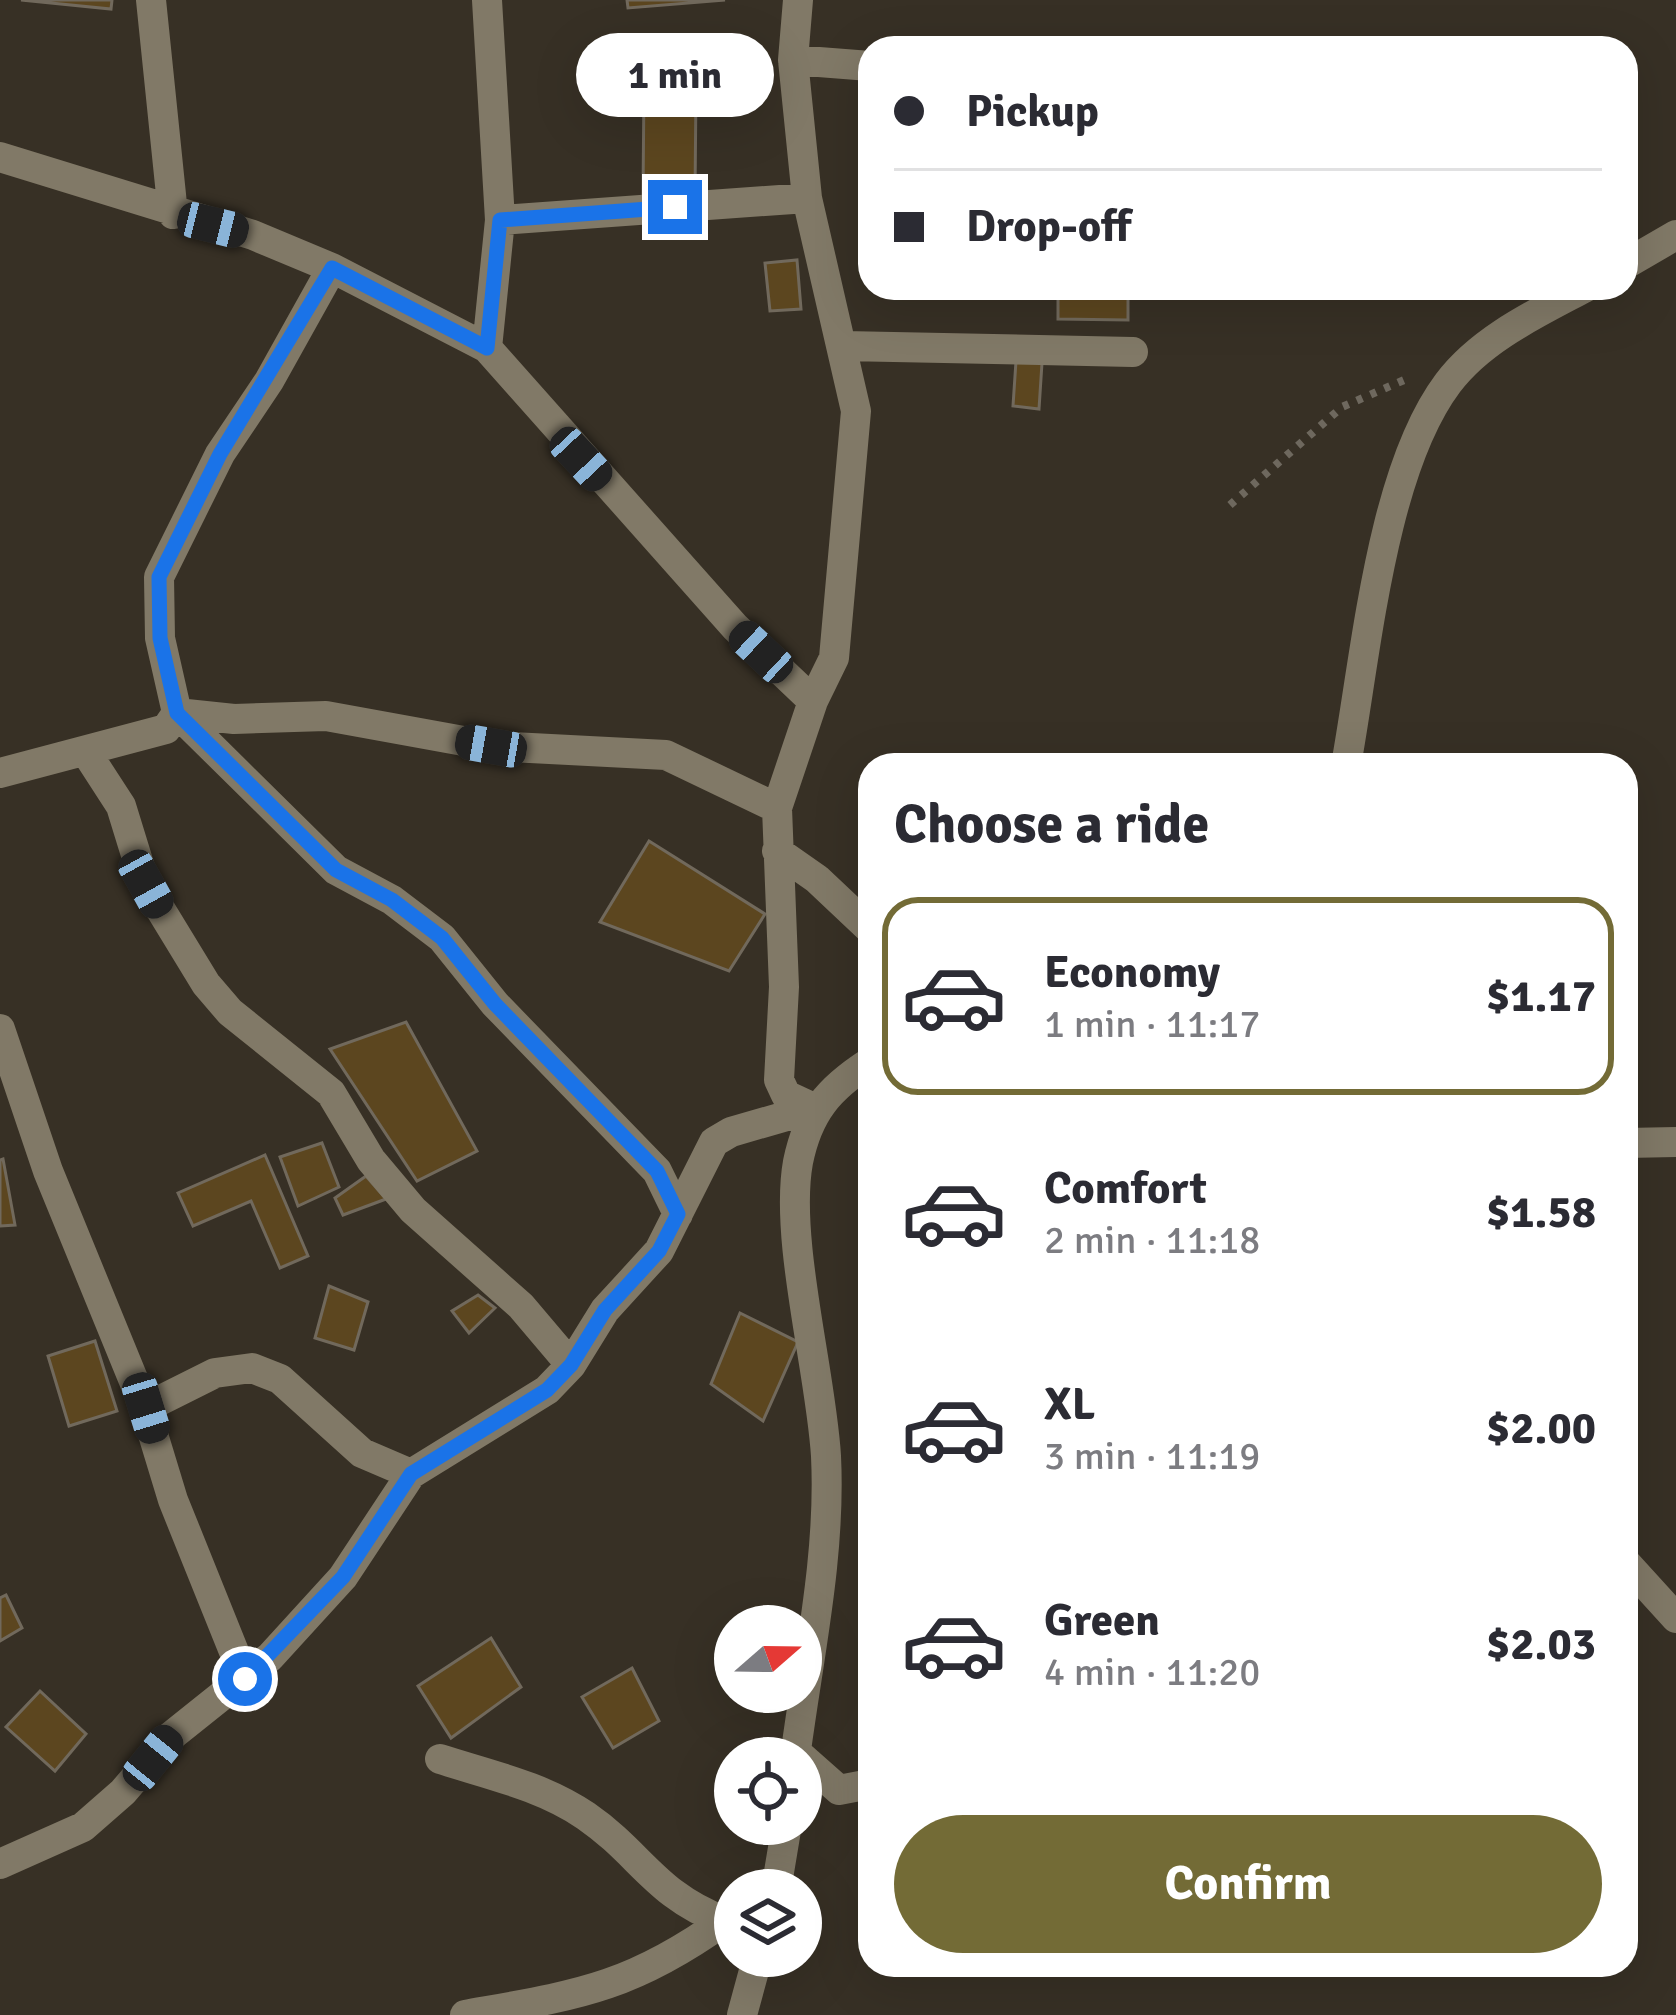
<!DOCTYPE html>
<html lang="en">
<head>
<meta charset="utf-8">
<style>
  :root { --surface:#fff; --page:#f2f2f3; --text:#2b2b33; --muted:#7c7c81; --line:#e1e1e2; --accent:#736b36 }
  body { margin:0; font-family:Signika,sans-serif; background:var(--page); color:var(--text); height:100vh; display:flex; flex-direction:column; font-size:45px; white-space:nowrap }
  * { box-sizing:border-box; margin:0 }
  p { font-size:39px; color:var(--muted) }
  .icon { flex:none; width:66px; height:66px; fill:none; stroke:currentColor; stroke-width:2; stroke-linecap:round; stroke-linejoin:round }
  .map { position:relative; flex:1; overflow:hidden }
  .panel { position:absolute; left:858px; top:753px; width:780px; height:1224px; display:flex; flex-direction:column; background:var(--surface); border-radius:36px; box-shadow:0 12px 48px #0002 }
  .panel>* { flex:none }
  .guide { position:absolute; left:858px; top:36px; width:780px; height:264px; border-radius:36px; box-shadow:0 12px 48px #0002; display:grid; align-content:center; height:264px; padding:0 36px; background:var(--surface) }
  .needle { width:78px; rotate:70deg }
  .fabs { position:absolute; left:714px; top:1605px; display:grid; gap:24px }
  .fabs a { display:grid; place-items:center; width:108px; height:108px; border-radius:50%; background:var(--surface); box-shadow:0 12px 48px #0002; font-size:60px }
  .end { position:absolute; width:54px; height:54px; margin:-27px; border:15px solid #1a73e8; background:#fff; box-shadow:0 0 0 6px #fff }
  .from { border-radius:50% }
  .bubble { position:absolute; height:84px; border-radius:42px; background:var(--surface); box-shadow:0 12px 48px #0002; font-size:39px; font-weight:800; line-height:84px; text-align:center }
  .car { position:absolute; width:36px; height:72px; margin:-36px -18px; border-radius:15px; box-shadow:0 0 9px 3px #0007; background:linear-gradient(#222 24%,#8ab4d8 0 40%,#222 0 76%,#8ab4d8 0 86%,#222 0) }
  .guide b { display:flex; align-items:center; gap:42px; height:114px; font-size:45px }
  .guide b+b { border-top:3px solid var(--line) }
  .guide i { width:30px; height:30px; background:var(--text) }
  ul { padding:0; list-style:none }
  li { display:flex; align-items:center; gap:36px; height:198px; margin:0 24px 18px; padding:0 12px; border:6px solid transparent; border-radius:36px }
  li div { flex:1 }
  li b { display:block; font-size:45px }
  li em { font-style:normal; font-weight:800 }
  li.current { border-color:var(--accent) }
  li>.icon { width:108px; height:108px; stroke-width:1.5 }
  h2 { padding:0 36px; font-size:54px; line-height:144px }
  .primary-button { display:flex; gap:24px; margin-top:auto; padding:24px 36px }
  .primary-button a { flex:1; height:138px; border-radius:72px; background:var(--accent); color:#fff; font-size:48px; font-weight:800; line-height:138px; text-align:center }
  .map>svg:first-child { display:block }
  .building { fill:#5c461f; stroke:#71695c; stroke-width:3 }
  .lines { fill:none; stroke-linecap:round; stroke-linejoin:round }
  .path { stroke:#6e685e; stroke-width:8; stroke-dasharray:6 9; stroke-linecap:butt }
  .minor { stroke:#817967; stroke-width:30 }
  .route { stroke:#1a73e8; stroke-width:15 }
</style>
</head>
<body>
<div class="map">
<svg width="1676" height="2015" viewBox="0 0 1676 2015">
  <rect width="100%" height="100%" fill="#373025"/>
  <path class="building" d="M21 0H112L111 9Z
    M627 0H725L628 8Z
    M644 86 696 87 695 195 643 194Z
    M797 260 801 309 770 311 765 263Z
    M1058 288H1128V320L1058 319Z
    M1016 361 1042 363 1039 409 1013 406Z
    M649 841 765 914 729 971 600 922Z
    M406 1022 477 1151 417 1181 330 1049Z
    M322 1143 339 1187 298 1206 280 1157Z
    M265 1155 308 1256 280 1268 251 1201 193 1226 178 1193Z
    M3 1159 15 1225 0 1226V1160Z
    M366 1176 386 1199 343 1215 335 1198Z
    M329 1286 368 1302 354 1350 315 1338Z
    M478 1295 495 1308 469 1333 452 1311Z
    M740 1313 798 1342 763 1421 711 1384Z
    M95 1341 117 1411 69 1426 48 1356Z
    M6 1595 22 1628 0 1641V1598Z
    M491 1638 521 1687 451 1738 418 1686Z
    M632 1668 659 1721 613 1748 582 1697Z
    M40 1691 86 1734 55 1771 6 1727Z"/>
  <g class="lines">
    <path class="path" d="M1230 505 1342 407 1411 377"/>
    <path class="minor" d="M151 0 173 214
      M487 0 500 220 487 348
      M798 0 793 60 807 198 856 411 834 658 813 701 777 808 784 987 779 1080 786 1095 814 1108
      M793 60 870 66
      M0 157 253 235 332 268 487 348 735 627 813 701
      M500 220 807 198
      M1626 264 1676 235
      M332 268 269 381 220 454 159 577 160 638 177 713 336 870 392 900 442 938 495 1004 657 1171 678 1214
      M844 346 1133 352
      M86 752 121 806 145 884 206 984 230 1012 331 1093 371 1160 413 1210 521 1306 571 1365
      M1346 765C1366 656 1381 472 1448 383 1481 339 1537 313 1584 288
      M0 773 166 729 177 713 234 719 326 716 491 746 666 755 777 808
      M777 851 817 879 870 929
      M0 1029 48 1171 145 1408 173 1500 245 1679
      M1626 1143 1676 1142
      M145 1408 215 1373 252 1368 280 1379 362 1453 411 1474
      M1626 1563 1676 1618
      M796 1752 839 1790 870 1784
      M795 1758C808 1658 831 1557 826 1456 821 1372 784 1239 798 1162 808 1113 828 1089 870 1062
      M440 1759C490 1775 542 1786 586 1816 641 1854 655 1895 724 1921L735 1918
      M0 1864 83 1827 123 1792 170 1737 270 1657 343 1577 411 1474 547 1390 571 1365 605 1310 659 1251 714 1142 731 1132 814 1108
      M776 1890 787 1824
      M465 2015C576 1995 629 1989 724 1921
      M742 2015 758 1956"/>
  </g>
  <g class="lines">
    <path class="route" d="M245 1679 343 1577 411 1474 547 1390 571 1365 605 1310 659 1251 678 1214 657 1171 495 1004 442 938 392 900 336 870 177 713 160 638 159 577 220 454 332 268 487 348 500 220 675 207"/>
  </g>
</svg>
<div class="fabs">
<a><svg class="needle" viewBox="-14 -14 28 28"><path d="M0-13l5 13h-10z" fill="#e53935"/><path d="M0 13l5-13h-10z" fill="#7c7c81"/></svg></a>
<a><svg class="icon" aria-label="locate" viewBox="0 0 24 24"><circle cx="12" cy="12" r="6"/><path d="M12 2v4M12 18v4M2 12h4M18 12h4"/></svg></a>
<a><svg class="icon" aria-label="layers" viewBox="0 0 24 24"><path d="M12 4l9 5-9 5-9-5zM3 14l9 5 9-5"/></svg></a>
</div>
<i class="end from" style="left:245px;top:1679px"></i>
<i class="end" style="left:675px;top:207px"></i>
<div class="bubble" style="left:576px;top:33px;width:198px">1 min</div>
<i class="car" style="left:213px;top:225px;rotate:104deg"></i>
<i class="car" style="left:581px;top:459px;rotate:137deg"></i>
<i class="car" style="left:761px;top:652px;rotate:313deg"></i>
<i class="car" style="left:491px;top:746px;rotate:280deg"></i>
<i class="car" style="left:146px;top:884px;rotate:151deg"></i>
<i class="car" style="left:146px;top:1408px;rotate:163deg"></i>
<i class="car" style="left:153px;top:1758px;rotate:39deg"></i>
<div class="guide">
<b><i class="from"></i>Pickup</b>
<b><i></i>Drop-off</b>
</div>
<section class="panel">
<h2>Choose a ride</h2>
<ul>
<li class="current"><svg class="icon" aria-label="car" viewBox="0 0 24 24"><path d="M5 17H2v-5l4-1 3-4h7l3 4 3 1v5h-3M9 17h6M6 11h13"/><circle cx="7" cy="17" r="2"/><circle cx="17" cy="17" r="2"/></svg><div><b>Economy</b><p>1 min · 11:17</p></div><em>$1.17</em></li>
<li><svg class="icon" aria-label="car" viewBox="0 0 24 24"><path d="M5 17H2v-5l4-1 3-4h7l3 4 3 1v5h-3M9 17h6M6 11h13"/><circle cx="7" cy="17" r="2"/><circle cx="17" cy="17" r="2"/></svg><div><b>Comfort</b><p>2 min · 11:18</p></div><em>$1.58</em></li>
<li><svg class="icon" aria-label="car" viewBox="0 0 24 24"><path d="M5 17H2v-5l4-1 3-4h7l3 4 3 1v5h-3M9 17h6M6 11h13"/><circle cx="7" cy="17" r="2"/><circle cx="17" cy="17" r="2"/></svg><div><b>XL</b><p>3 min · 11:19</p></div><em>$2.00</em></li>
<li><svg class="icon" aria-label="car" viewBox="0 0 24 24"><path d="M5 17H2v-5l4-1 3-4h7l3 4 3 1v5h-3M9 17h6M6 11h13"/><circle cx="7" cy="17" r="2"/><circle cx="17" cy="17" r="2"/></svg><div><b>Green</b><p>4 min · 11:20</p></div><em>$2.03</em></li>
</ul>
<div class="primary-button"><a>Confirm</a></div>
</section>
</div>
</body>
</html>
